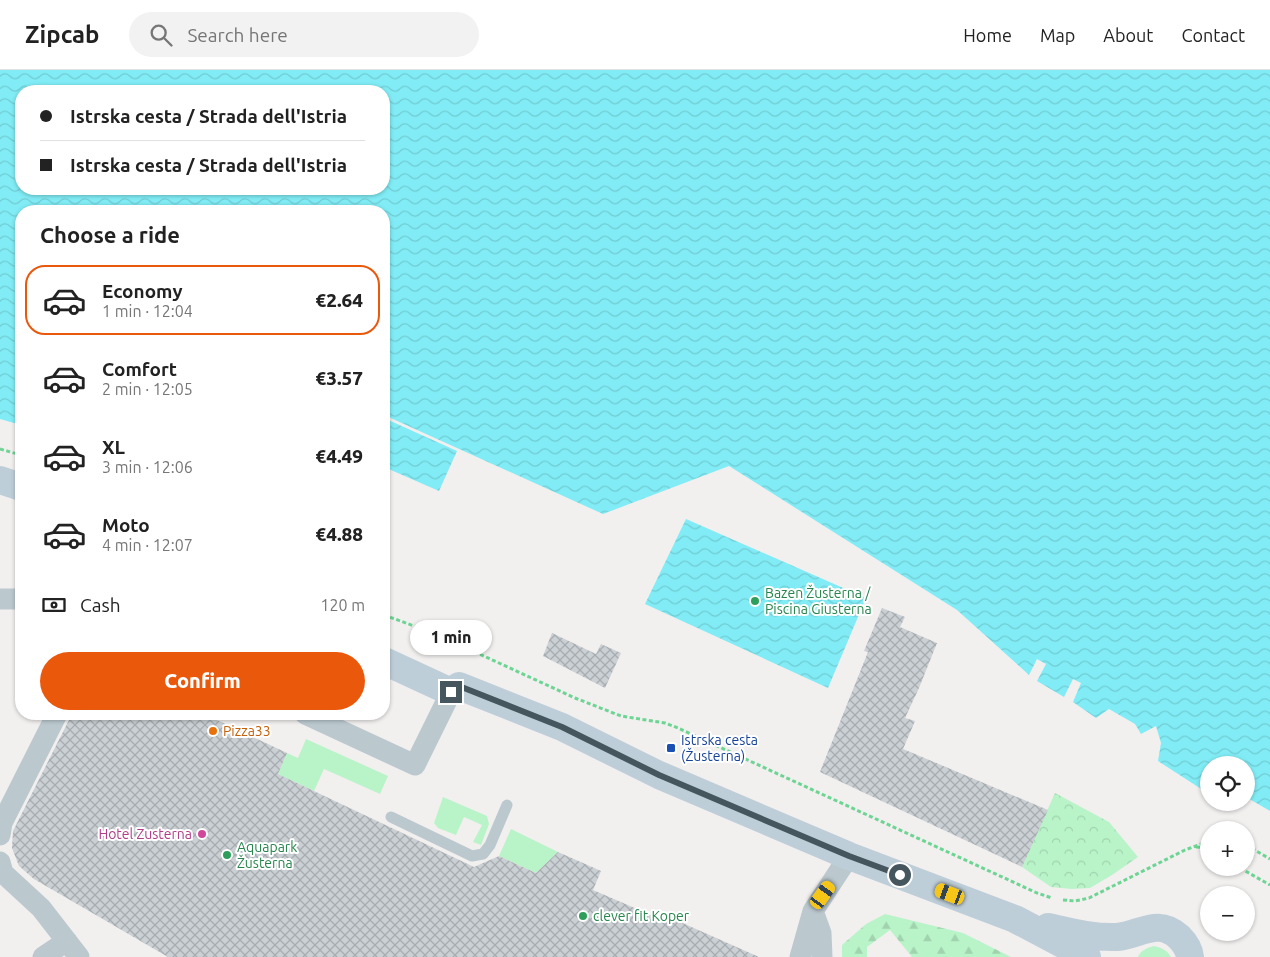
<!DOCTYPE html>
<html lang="en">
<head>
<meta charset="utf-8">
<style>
  :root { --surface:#fff; --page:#f2f2f2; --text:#222; --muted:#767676; --line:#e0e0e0; --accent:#ea580c }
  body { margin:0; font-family:Ubuntu,sans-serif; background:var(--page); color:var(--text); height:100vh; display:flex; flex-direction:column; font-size:19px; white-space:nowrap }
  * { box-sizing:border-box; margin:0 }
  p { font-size:16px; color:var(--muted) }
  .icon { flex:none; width:28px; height:28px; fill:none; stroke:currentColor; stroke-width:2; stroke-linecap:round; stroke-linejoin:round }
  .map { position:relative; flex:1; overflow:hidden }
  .details { position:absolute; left:15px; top:135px; width:375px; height:515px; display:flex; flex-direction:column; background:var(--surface); border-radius:20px; box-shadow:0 1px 4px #0004 }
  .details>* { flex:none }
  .hud { position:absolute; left:15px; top:15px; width:375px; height:110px; border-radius:20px; box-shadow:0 1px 4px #0004; display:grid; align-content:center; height:110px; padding:0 25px; background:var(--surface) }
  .buttons { position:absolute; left:1200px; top:686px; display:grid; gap:10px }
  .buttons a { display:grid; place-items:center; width:55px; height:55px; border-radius:50%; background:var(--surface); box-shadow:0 1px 4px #0004; font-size:25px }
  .end { position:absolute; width:22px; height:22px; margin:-11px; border:6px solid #45565e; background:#fff; box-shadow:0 0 0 2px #fff }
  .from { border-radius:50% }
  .bubble { position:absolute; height:35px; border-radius:18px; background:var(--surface); box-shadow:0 1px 4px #0004; font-size:16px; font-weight:800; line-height:35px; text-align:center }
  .car { position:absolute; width:15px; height:30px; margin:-15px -8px; border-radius:6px; box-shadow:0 0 4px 1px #0007; background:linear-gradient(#f5c518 24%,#345 0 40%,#f5c518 0 76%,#345 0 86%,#f5c518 0) }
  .hud b { display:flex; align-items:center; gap:18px; height:48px; font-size:19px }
  .hud b+b { border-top:1px solid var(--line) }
  .hud i { width:12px; height:12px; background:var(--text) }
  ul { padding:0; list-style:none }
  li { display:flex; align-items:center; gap:15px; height:70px; margin:0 10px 8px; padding:0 15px; border:2px solid transparent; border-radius:20px }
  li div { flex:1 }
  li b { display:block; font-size:19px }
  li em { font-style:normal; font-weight:800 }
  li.on { border-color:var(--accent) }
  li>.icon { width:45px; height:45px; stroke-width:1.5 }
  h2 { padding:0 25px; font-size:22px; line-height:60px }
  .pay { display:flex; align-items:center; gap:12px; height:55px; padding:0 25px; font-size:19px }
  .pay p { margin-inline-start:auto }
  .button { display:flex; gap:10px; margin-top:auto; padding:10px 25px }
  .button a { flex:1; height:58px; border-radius:30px; background:var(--accent); color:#fff; font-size:20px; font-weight:800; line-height:58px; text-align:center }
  header { display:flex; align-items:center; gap:30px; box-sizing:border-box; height:70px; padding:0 25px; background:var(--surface); border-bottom:1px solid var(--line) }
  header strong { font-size:24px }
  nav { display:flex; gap:28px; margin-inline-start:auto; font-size:18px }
  .search { width:350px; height:45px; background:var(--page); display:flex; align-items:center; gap:12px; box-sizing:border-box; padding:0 18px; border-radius:28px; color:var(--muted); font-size:19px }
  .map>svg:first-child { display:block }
  .grass { fill:#b9f4c8 }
  .forest { fill:url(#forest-firs) }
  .park { fill:url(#park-crowns) }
  .water { fill:url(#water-waves); fill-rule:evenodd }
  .building { fill:url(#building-cross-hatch) }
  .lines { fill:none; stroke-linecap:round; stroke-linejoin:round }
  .path { stroke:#6dd594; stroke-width:3; stroke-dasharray:4 2.5; stroke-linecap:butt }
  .lane { stroke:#bbc9cf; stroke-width:11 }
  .street { stroke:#bbc9cf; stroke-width:21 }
  .secondary { stroke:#beced8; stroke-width:28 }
  .route { stroke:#45565e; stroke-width:6 }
  .leisure-dot { fill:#2e9e5b; stroke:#fff; stroke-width:2 }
  .food-dot { fill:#e8710a; stroke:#fff; stroke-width:2 }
  .transit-dot { fill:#1a4fb4; stroke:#fff; stroke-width:2 }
  .hotel-dot { fill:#d1479c; stroke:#fff; stroke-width:2 }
  .labels { text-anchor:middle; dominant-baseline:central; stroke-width:4; stroke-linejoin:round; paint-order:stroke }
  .leisure-label { font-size:14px; fill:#27864d; stroke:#fff; text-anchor:start }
  .food-label { font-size:14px; fill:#c56008; stroke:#fff; text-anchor:start }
  .transit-label { font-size:14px; fill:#164399; stroke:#fff; text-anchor:start }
  .hotel-label { font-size:14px; fill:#b23c85; stroke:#fff; text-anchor:end }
</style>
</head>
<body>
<header>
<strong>Zipcab</strong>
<div class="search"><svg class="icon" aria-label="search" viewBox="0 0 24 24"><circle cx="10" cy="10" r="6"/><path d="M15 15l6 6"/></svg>Search here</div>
<nav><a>Home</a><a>Map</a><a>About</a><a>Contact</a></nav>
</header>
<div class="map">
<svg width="1270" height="887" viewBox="0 0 1270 887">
  <defs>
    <pattern id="forest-firs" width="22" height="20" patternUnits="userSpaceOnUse" patternTransform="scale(1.25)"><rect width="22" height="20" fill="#b9f4c8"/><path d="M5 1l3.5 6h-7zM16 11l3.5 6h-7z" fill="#a0d3ae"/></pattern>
    <pattern id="park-crowns" width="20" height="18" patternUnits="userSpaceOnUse" patternTransform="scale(1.25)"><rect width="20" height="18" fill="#b9f4c8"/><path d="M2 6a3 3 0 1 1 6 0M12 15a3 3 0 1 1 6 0" fill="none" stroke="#a0d3ae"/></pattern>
    <pattern id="water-waves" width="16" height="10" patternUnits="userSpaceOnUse" patternTransform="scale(1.25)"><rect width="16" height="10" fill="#81ecf5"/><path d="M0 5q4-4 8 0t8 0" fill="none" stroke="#71ccd4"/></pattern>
    <pattern id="building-cross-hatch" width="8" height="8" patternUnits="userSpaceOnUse" patternTransform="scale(1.25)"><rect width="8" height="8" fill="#cad0d4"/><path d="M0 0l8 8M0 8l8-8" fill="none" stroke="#a6acaf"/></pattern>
  </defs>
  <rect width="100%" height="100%" fill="#f2efef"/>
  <path class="grass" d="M306 669 388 706 380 724 324 699 314 721 278 704 287 683 298 688Z
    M443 727 487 746 489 754 481 775 473 772 482 755 464 747 456 765 438 758 434 753Z
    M511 759 558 782 536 803 499 786Z
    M1154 876C1162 878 1167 880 1171 887H1138C1141 880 1147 878 1154 876Z"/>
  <path class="forest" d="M885 844 963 863 1011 887H912L890 860 867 877V887H842V875L866 854Z"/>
  <path class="park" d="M1055 723 1109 752 1138 787 1112 805 1090 818 1072 819 1051 817 1022 797Z"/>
  <path class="water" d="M0 0H1270V741L1246 727V695H1209V724L1158 691 1161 673 1156 656 1141 664 1135 654 1109 639 1096 648 1073 632 1081 613 1073 609 1064 627 1037 611 1046 594 1037 589 1029 605 957 540 729 396 603 444 384 345V141H21V355L0 349ZM21 21H384V119H21Z
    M384 348 457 381 439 421 384 397Z
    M686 449 866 528 828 618 645 534Z"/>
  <path class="building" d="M882 538 905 547 900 557 937 573 919 618 905 648 915 651 903 679 1048 740 1022 797 820 702 868 582 864 581Z
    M552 563 596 584 601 574 621 583 605 618 543 586Z
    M72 644H204L287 683 278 704 474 797 499 786 536 803 558 782 601 801 593 820 667 852 669 847 759 887H168L34 809 19 796 12 778 13 761Z"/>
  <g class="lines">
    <path class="path" d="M0 379 21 385
      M384 545 436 564 575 628 621 646 665 653 678 658 1037 823 1052 828
      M1246 775 1270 789
      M1196 777 1209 778
      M1240 798 1270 815
      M1063 830 1075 831 1089 828 1185 780 1209 771"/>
    <path class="lane" d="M391 747 472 786 483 784 490 775 507 735"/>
    <path class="street" d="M0 529H21
      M305 644 415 695 451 622
      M0 765 2 753 57 644
      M0 792 3 803 41 838 79 887
      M813 841 821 863 822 887
      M43 887 67 871
      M800 887 813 841 849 786"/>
    <path class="secondary" d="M0 410 21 417
      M384 591 451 622 459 616 562 657 659 705 849 786 1015 849 1087 887
      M1048 857C1071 862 1094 868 1117 867 1140 865 1158 847 1179 867 1185 873 1189 879 1190 887"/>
  </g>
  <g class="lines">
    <path class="route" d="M451 622 459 616 562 657 659 705 849 786 900 805"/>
  </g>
  <g class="leisure-dot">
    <circle cx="755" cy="531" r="5"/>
    <circle cx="227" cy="785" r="5"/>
    <circle cx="583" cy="846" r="5"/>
  </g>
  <circle class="food-dot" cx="213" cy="661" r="5"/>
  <rect class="transit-dot" x="666" y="673" width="10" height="10" rx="2.5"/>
  <circle class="hotel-dot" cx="202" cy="764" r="5"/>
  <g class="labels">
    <g class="leisure-label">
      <text x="765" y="523">Bazen Žusterna /<tspan x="765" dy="16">Piscina Giusterna</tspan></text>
      <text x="237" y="777">Aquapark<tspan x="237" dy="16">Žusterna</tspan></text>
      <text x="593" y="846">clever fit Koper</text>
    </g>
    <g class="food-label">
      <text x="223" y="661">Pizza33</text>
    </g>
    <g class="transit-label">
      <text x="681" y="670">Istrska cesta<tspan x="681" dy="16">(Žusterna)</tspan></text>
    </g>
    <g class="hotel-label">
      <text x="192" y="764">Hotel Zusterna</text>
    </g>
  </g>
</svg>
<div class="buttons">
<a><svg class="icon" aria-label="locate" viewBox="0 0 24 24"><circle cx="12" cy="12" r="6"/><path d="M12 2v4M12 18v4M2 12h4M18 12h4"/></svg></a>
<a>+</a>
<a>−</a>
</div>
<i class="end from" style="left:900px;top:805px"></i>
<i class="end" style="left:451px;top:622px"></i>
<div class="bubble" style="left:410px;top:550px;width:82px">1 min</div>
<i class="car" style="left:950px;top:824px;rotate:291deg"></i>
<i class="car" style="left:823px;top:825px;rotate:36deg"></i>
<div class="hud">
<b><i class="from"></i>Istrska cesta / Strada dell'Istria</b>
<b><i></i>Istrska cesta / Strada dell'Istria</b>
</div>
<section class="details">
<h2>Choose a ride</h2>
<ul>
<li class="on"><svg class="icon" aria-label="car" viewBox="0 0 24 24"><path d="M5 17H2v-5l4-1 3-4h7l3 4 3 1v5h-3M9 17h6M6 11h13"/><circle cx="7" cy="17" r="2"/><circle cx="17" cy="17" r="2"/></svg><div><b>Economy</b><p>1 min · 12:04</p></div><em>€2.64</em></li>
<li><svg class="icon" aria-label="car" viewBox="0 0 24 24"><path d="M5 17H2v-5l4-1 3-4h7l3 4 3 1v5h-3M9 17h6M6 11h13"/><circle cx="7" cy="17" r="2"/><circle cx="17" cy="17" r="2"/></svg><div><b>Comfort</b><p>2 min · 12:05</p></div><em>€3.57</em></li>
<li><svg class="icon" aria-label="car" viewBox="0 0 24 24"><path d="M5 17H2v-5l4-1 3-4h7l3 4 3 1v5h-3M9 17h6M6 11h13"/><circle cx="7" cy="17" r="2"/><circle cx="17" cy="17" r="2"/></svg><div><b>XL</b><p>3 min · 12:06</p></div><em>€4.49</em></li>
<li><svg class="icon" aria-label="car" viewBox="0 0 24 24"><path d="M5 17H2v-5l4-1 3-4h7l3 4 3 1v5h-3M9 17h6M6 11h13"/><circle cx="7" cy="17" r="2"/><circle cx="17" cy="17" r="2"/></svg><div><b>Moto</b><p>4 min · 12:07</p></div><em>€4.88</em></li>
</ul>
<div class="pay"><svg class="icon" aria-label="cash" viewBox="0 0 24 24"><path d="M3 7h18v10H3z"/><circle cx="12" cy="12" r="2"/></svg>Cash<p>120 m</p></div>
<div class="button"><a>Confirm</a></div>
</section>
</div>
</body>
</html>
